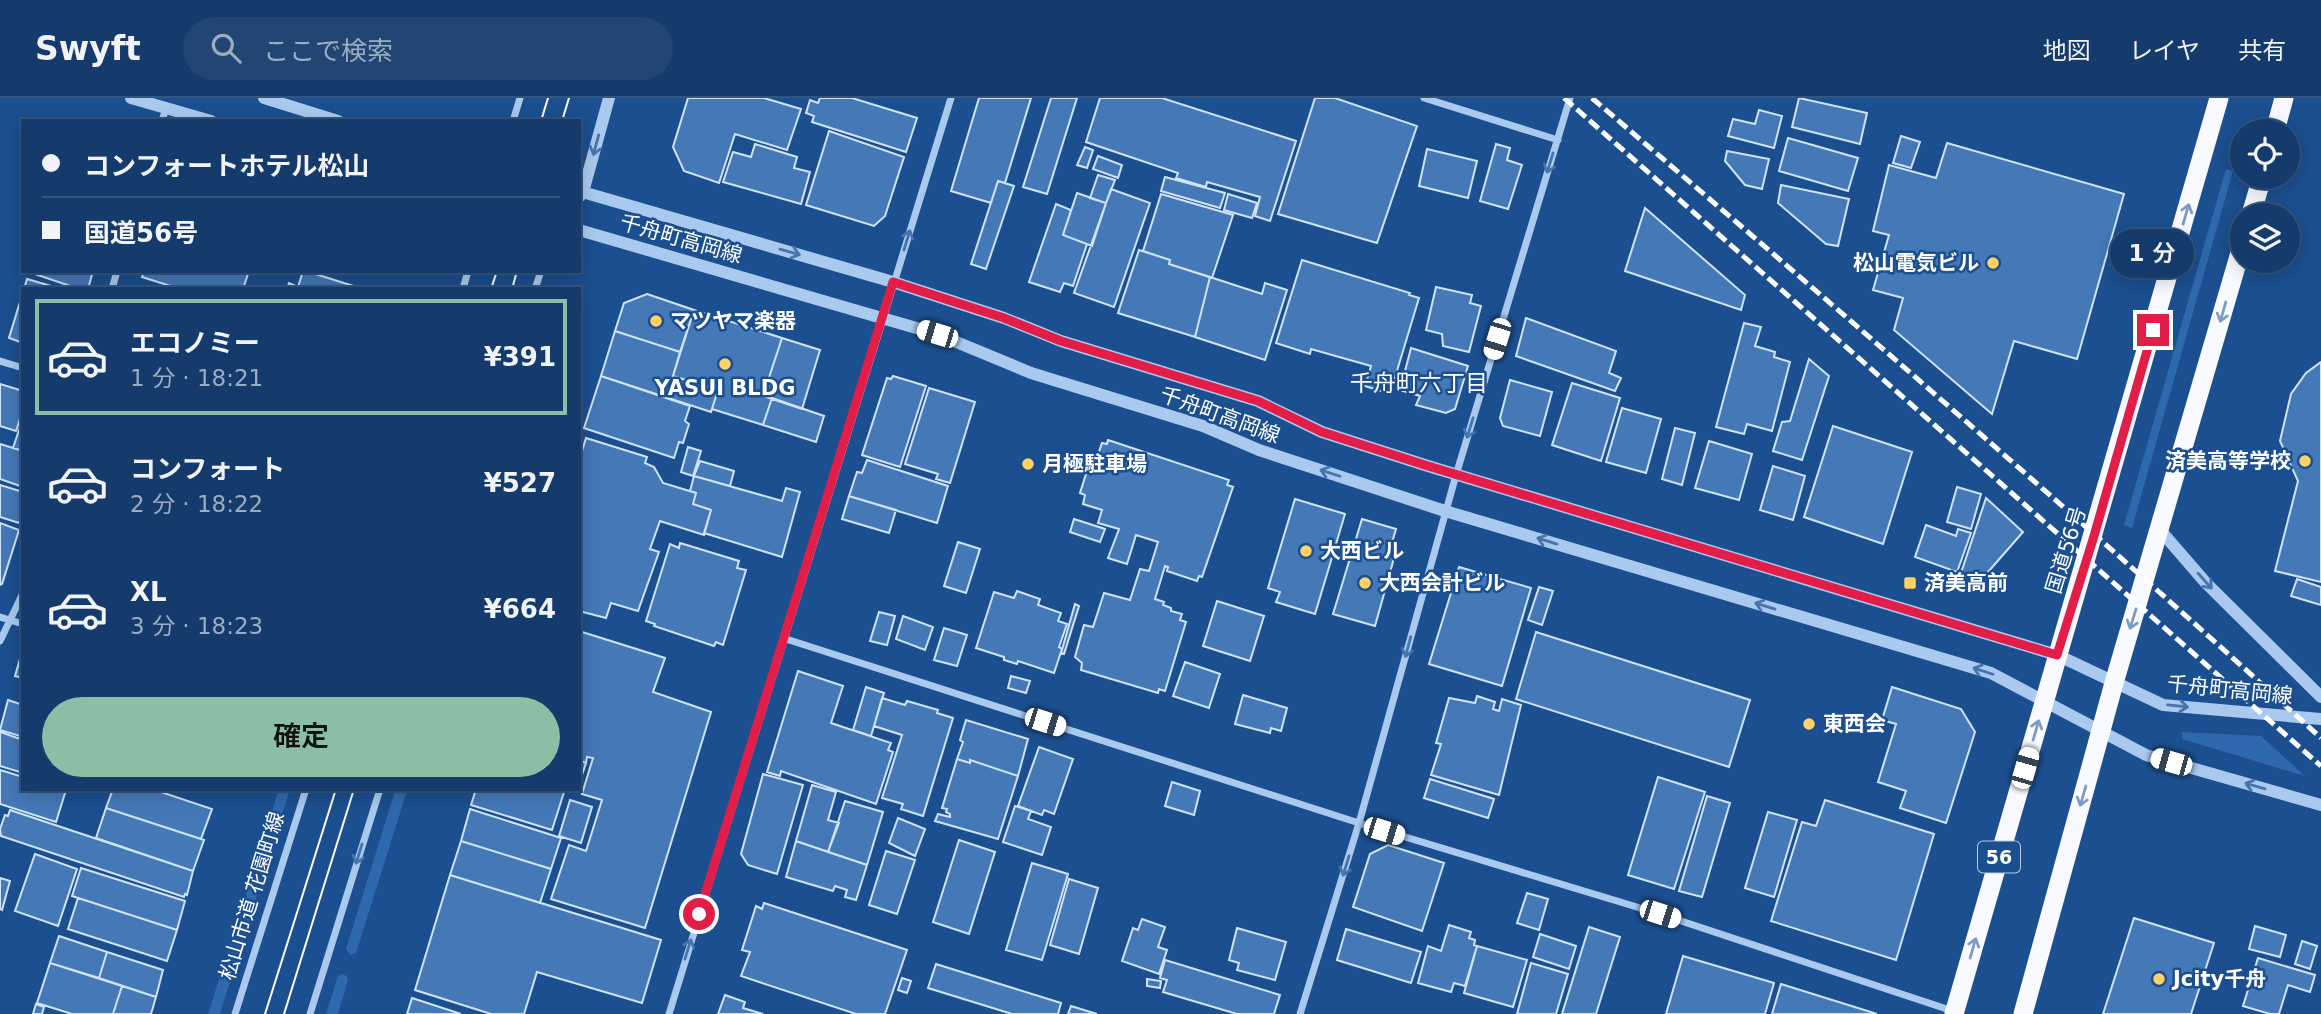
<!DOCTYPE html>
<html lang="ja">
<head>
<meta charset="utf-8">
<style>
  :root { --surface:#143b6b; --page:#214673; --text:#f1f3f6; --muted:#9dadc1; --line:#33557e; --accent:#8abfa5 }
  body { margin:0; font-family:"DejaVu Sans","Noto Sans JP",sans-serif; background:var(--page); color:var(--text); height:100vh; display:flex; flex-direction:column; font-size:26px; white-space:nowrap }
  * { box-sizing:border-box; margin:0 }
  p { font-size:23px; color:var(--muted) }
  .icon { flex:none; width:38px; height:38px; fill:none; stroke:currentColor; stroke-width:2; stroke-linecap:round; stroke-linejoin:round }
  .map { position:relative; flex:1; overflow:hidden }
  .sheet { position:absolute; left:21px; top:189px; width:560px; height:504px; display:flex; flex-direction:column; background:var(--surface); border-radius:0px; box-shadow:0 4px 18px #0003,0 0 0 2px var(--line) }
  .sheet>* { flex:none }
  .guide { position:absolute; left:21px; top:21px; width:560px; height:154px; border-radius:0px; box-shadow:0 4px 18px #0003,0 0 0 2px var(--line); display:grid; align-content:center; height:154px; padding:0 21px; background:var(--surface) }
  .controls { position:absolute; left:2230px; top:21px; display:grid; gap:14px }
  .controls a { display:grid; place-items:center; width:70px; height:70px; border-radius:50%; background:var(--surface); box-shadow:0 4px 18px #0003,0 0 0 2px var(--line); font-size:35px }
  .end { position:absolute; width:32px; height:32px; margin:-16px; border:9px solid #e11d48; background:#fff; box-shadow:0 0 0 4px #fff }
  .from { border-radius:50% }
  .bubble { position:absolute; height:49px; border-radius:24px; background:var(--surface); box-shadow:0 4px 18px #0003,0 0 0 2px var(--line); font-size:23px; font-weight:600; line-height:49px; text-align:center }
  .car { position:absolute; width:21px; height:42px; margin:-21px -10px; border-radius:9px; box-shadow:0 0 5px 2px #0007; background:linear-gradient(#fff 24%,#345 0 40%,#fff 0 76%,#345 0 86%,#fff 0) }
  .guide b { display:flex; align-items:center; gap:24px; height:66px; font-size:26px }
  .guide b+b { border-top:2px solid var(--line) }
  .guide i { width:18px; height:18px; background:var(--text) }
  ul { padding:12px 0 0; list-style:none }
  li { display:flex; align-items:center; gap:21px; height:116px; margin:0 14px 10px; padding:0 7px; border:4px solid transparent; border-radius:0px }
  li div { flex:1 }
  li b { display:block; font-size:26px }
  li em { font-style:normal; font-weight:600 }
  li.selected { border-color:var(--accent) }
  li>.icon { width:63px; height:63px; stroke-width:1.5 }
  .cta { display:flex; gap:14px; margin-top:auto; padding:14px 21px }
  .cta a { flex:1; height:80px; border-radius:42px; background:var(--accent); color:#111; font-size:28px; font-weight:600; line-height:80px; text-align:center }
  header { display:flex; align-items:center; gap:42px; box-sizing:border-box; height:98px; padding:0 35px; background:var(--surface); border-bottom:2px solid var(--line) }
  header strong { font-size:33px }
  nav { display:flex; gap:38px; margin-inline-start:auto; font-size:24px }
  .search { width:490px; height:63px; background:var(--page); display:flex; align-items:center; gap:18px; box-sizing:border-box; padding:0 24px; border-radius:38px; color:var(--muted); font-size:26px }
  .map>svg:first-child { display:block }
  .green { fill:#2e69ad }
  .building { fill:#4478b7; stroke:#cfe3fa; stroke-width:2 }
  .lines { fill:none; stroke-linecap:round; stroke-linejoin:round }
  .minor { stroke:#a9c9ee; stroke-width:7 }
  .tertiary { stroke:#a9c9ee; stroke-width:12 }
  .trunk { stroke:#f8faff; stroke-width:19 }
  .tram { stroke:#fff; stroke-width:2 }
  .rail { stroke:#fff; stroke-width:5; stroke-dasharray:12 5; stroke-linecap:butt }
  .oneway { stroke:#4674ac }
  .oneway2 { stroke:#7e9cc1 }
  .route { stroke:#e11d48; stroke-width:9 }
  .poi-dot { fill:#ffd166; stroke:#1b4f8f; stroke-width:2.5 }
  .labels { text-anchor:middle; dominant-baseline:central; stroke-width:5; stroke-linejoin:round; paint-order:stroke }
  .shield { fill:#1b4f8f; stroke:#bbcadd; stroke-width:2 }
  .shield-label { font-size:19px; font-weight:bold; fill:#fff }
  .street-label { font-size:21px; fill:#fff; stroke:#1b4f8f }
  .poi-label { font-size:21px; font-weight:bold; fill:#fff; stroke:#1b4f8f; text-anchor:start }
  .neighbourhood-label { font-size:23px; fill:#fff; stroke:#1b4f8f }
</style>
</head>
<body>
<header>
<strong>Swyft</strong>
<div class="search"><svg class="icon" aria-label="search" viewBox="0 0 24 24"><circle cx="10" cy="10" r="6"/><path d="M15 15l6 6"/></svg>ここで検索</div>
<nav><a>地図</a><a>レイヤ</a><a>共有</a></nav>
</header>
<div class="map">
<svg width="2321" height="916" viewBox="0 0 2321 916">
  <rect width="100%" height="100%" fill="#1b4f8f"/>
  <path class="green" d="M2226 71 2233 73 2132 430 2124 427Z
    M2182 634 2261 638 2305 678 2182 641Z
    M279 691H290L220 916H208Z
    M402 691 406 696 356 855 350 857 346 851 395 693Z
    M342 876 347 878 348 882 338 916H326L338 878Z"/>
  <path class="building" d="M688 0H764L801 11 787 52 735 36 719 85 684 73 673 49Z
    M820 0H852L917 20 906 54 812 24 814 18 806 15 810 2 818 5Z
    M979 0H1031L1005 85 998 83 991 105 951 93Z
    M1051 0H1077L1047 96 1023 89Z
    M1100 0H1162L1296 43 1270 123 1255 118 1260 99 1207 84 1206 89 1176 80 1178 75 1086 44Z
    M1315 0H1335L1417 28 1377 145 1278 116Z
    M1799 0 1867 15 1860 46 1792 29Z
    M1759 12 1782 18 1774 50 1728 38 1733 21 1755 26Z
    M829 33 904 59 885 118 874 128 806 107Z
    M1901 38 1920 44 1911 70 1893 65Z
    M1788 40 1858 60 1848 93 1779 73Z
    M1947 45 2124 96 2077 261 2014 243 1992 316 1894 232 1903 200 1873 192 1889 137 1873 133 1889 67 1936 80Z
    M755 46 797 59 794 70 810 74 801 106 723 84 733 54 751 59Z
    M1496 46 1510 50 1507 62 1522 67 1508 111 1480 103Z
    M1085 49 1093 52 1087 70 1077 67Z
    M1427 51 1477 63 1468 100 1419 88Z
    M1727 53 1769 61 1762 91 1745 87 1725 63Z
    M1098 58 1122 67 1118 80 1093 71Z
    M1098 77 1115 82 1106 105 1090 100Z
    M1165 79 1225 95 1220 110 1161 93Z
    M998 83 1014 88 986 171 971 166Z
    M1781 87 1849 101 1838 148 1826 146 1778 105Z
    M1111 91 1150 105 1114 209 1074 195Z
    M1077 95 1106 105 1092 148 1063 137Z
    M1161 96 1233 117 1212 180 1169 166 1170 162 1143 153Z
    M1228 96 1257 105 1252 120 1224 112Z
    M1056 106 1071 112 1063 137 1087 146 1073 188 1064 185 1060 194 1029 184Z
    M1645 110 1745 197 1741 212 1625 173Z
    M1139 152 1170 162 1169 166 1210 179 1195 239 1118 215Z
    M1302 162 1410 195 1409 197 1419 200 1390 296 1365 288 1371 268 1311 251 1310 256 1276 245Z
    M26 173H93L88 191H79Z
    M144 173H238L248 176 243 191H180L142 179Z
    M303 173H306L363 191H287L289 185 298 189Z
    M1210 179 1262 196 1265 185 1287 192 1265 262 1195 239Z
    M27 181 51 188 50 191H24Z
    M1436 189 1472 197 1470 205 1481 208 1469 254 1443 248 1442 236 1426 232Z
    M23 194V245L9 240Z
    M647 196 694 212 680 254 615 233 624 205Z
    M694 212 782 240 763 298 772 300 763 327 712 311 718 292 673 278Z
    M1526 220 1616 253 1609 275 1621 280 1615 293 1516 258Z
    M1744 225 1761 229 1755 248 1775 254 1774 259 1790 264 1772 333 1747 326 1744 336 1716 329Z
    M615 233 680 254 673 278 718 292 711 314 601 278Z
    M782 240 820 252 802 311 763 298Z
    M1411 250 1468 268 1455 311 1446 315 1416 307 1420 298 1400 292Z
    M1809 261 1829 278 1802 362 1773 353 1782 324 1790 323Z
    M2321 264V484L2275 473 2298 383 2280 343 2291 296 2306 275Z
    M601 278 690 308 685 323 689 326 683 345 679 344 674 360 584 330Z
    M893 278 926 288 900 369 862 357 887 280 891 281Z
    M1510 282 1552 294 1540 338 1503 328 1500 320Z
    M1572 285 1620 300 1601 363 1552 347Z
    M0 286 23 293V312L16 333 0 328Z
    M929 290 975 304 950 385 936 381 938 376 905 366Z
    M772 300 824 318 816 344 763 327Z
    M1622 310 1661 321 1646 375 1606 364Z
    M23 320V353L13 350Z
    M1833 328 1912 354 1883 446 1804 419Z
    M1675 330 1695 335 1682 387 1662 381Z
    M586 340 647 359 645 365 654 369 663 385 696 395 693 406 711 412 704 437 660 423 650 451 659 454 638 513 611 505 606 520 579 513V363Z
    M1108 342 1229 382 1227 387 1233 389 1202 479 1199 478 1197 483 1167 473 1168 469 1165 468 1155 501 1164 504 1163 507 1171 510V513L1182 516 1180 522 1186 524 1165 593 1159 591 1158 595 1081 572 1082 565 1075 559 1084 527 1093 529 1104 495 1130 502 1140 471 1149 473 1158 444 1136 437 1127 466 1108 460 1119 431 1098 425 1102 412 1083 406 1085 397 1080 395 1092 357 1097 359 1102 345 1107 346Z
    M1709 343 1752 356 1739 402 1695 390Z
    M0 346 23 353V389L0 381Z
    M688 349 701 353 693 378 681 374Z
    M867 362 948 388 937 425 849 398 857 374 862 375Z
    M700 363 734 373 730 388 694 378Z
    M1773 368 1805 378 1793 422 1760 412Z
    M694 378 782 403 786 390 800 394 782 459 704 435 711 412 693 406 696 395 690 393Z
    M0 387 23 394V414L19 425 0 419Z
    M1957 389 1981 396 1971 431 1947 424Z
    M849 398 896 412 889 435 842 421Z
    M1986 400 2023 434 1981 482 1961 475Z
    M1295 401 1345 416 1315 516 1276 504 1280 494 1268 490Z
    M1074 421 1105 431 1100 444 1070 434Z
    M1362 421 1396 431 1391 448 1396 453 1375 528 1333 516Z
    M0 425 19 432 2 486 0 487Z
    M1926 427 1956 438 1958 431 1971 435 1957 474 1915 459Z
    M958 444 980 451 966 495 944 488Z
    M680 445 739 463 737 470 746 472 723 547 716 544 714 548 654 528 655 526 646 523 670 446 679 450Z
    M1459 469 1531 490 1502 588 1429 566Z
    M2297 481 2321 489V507L2291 498Z
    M1539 489 1553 493 1542 527 1528 522Z
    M1017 493 1040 501 1038 507 1061 515 1058 523 1067 526 1059 549 1062 551 1054 575 1018 563 1017 566 1004 562V559L976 550 994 494 1014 500Z
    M1217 503 1264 518 1250 563 1203 548Z
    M1075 506 1079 508 1064 556 1061 555Z
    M879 514 895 518 887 547 870 543Z
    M903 518 933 529 925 552 896 541Z
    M944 530 967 537 957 568 934 562Z
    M579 533 665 560 653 594 711 614 645 830 551 801 569 747 586 753 602 702 582 696 593 660 587 659 586 665 579 662Z
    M1536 534 1750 602 1729 669 1516 601Z
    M22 554H23V580L15 578Z
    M1185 564 1220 576 1209 610 1173 598Z
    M798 573 843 588 831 625 891 645 888 652 893 654 876 706 781 673 780 678 767 674Z
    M1011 578 1030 583 1026 595 1008 590Z
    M866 589 884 595 871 638 853 632Z
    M1892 589 1961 611 1975 634 1946 725 1900 710 1906 693 1878 684 1896 626 1882 622Z
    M1243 597 1287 610 1281 633 1271 630 1270 635 1235 626Z
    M1477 598 1495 604 1493 611 1499 613 1502 601 1521 607 1499 697 1431 677 1441 646 1436 645 1449 600 1475 605Z
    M882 600 905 607 907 603 938 612 937 615 953 620 923 718 901 711 903 706 882 700 902 637 874 628Z
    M8 602 23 607V639L0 632Z
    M966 622 1028 641 1018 678 970 662V665L957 661 963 644 960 642Z
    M0 634 23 642V675L0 668Z
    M1039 649 1073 661 1054 716 1044 712 1042 717 1018 708Z
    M957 661 970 665V662L1018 678 998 741 935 723 938 716 950 719V716L946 714 947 711 942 710Z
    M579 662 586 665 579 686Z
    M0 672 23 679V691L66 692 56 724 0 706Z
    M763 676 803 687 777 776 748 767 741 756Z
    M1658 679 1705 694 1674 791 1628 777Z
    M1430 681 1494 701 1488 720 1424 700Z
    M1172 684 1200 693 1194 717 1165 708Z
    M812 687 836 694 828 722 839 725 828 754 796 743Z
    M113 691H152L212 711 201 741 106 710Z
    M476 691H565L552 732 471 707Z
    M1707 698 1730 705 1702 799 1679 793Z
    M570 702 592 709 581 745 559 738Z
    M1825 702 1934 736 1896 862 1771 823 1802 724 1816 728Z
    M845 703 883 714 867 767 828 754Z
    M1015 708 1031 713 1028 721 1051 729 1042 757 1003 744Z
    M106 710 204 742 193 773 96 740Z
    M470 711 561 740 551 771 461 743Z
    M10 712 193 773 187 797 185 796 184 799 1 738 0 731 5 717 8 718Z
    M1768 714 1797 722 1774 799 1745 790Z
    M898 720 925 731 915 758 889 745Z
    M959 742 995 754 969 836 933 824Z
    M461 743 551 771 540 805 450 777Z
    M796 743 867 767 856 802 845 799 847 792 835 788 833 793 786 779Z
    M1388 747 1444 765 1422 833 1353 809 1370 756Z
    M886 753 915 762 897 816 869 807Z
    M35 756 77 771 58 828 15 813Z
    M1032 765 1068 776 1042 862 1006 852Z
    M81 770 185 803 177 832 72 798Z
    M450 777 661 842 642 905 537 874 524 916H491L415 892Z
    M0 780 10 783 2 812 0 811Z
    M1069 781 1098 790 1079 856 1050 847Z
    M1527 795 1548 801 1539 832 1517 825Z
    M78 800 177 832 167 863 68 831Z
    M764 805 907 852 885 916H856L741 878 750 854 742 852 756 808 762 811Z
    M2134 820 2214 845 2191 916H2103Z
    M1142 821 1165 829 1158 849 1167 852 1159 876 1122 863 1133 830 1138 832Z
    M1449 827 1471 834 1469 840 1475 842 1474 847 1477 848 1465 888 1454 885 1451 894 1418 885 1428 848 1441 853Z
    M2255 828 2286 837 2280 859 2249 851Z
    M1589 829 1620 839 1596 916H1562Z
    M1237 830 1286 844 1275 882 1237 872 1239 865 1229 862Z
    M1346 831 1421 854 1411 885 1337 862Z
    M1540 836 1576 848 1569 871 1533 859Z
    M59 838 107 854 99 880 50 865Z
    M2302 843 2317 848 2310 871 2295 866Z
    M1477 848 1527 862 1513 909 1464 895Z
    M107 854 163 872 156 899 99 880Z
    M1683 858 1774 885 1765 916H1666Z
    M2258 860 2315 877 2310 894 2288 887 2279 916H2270L2243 908Z
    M1165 862 1280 897 1274 916H1237L1163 894 1167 882 1160 880Z
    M50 865 122 888 113 916H72L37 905Z
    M1531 865 1568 876 1556 916H1517Z
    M936 866 1061 905 1058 916H1012L928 890Z
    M902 880 911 883 907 895 898 892Z
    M1147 881 1161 883 1160 890 1147 888Z
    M1781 886 1877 916H1772Z
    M122 888 156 899 151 916H113Z
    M725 897 745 904 743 910 763 916H718Z
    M412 900 461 916H407Z
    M36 906 44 909 42 916H33Z
    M1071 908 1097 916H1068Z"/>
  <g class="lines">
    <path class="minor" d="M1424 0 1558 42
      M162 23 166 10
      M513 23 520 0
      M112 191 117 173
      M463 191 468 173
      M535 191 541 173
      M0 263 23 270
      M0 519 23 526
      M783 540 1359 725 1660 816 1953 913
      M0 543 23 495
      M235 916 306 691
      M310 916 380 691
      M669 916 951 0
      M1300 916 1359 725 1456 377 1570 0"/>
    <path class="tertiary" d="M131 0 211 23
      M264 0 338 23
      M579 93 893 184 1004 220 1061 243 1258 303 1322 334 1428 368 2057 557 2163 607 2321 621
      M579 99 583 94 609 0
      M579 132 937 236 1031 275 1203 328 1259 352 1445 413 1991 575 2146 657 2321 707
      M2160 432 2206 485 2321 599"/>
    <path class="trunk" d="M2275 33 2284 0
      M2251 117 2262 79
      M1954 916C2043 611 2132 306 2219 0
      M2023 916 2114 585 2242 148"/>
    <path class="tram" d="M541 23 548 0
      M562 23 569 0
      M491 191 497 173
      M512 191 517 173
      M265 916 336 691
      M284 916 354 691"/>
    <path class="rail" d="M1564 0 2321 668
      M1592 0C1838 211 2082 422 2321 640"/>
  </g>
  <defs><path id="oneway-shaft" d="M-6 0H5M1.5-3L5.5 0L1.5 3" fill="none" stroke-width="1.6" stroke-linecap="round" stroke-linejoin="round" transform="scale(1.75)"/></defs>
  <g class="oneway">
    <use href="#oneway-shaft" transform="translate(596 47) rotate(105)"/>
    <use href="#oneway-shaft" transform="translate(1550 65) rotate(107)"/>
    <use href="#oneway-shaft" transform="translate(907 142) rotate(-73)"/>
    <use href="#oneway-shaft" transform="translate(790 154) rotate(16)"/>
    <use href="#oneway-shaft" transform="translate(1470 330) rotate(107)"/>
    <use href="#oneway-shaft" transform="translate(1330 375) rotate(-162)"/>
    <use href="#oneway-shaft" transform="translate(1547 443) rotate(-163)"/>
    <use href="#oneway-shaft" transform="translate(2205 483) rotate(48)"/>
    <use href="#oneway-shaft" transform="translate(1765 508) rotate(-163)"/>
    <use href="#oneway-shaft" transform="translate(1408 549) rotate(105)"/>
    <use href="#oneway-shaft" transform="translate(1983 573) rotate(-162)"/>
    <use href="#oneway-shaft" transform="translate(2178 608) rotate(6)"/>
    <use href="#oneway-shaft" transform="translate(2255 688) rotate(-164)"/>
    <use href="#oneway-shaft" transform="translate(359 756) rotate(107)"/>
    <use href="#oneway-shaft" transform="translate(1346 768) rotate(107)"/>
    <use href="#oneway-shaft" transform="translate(688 851) rotate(-73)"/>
  </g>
  <g class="oneway2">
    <use href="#oneway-shaft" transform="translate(2186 116) rotate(-74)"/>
    <use href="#oneway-shaft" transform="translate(2223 214) rotate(106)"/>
    <use href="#oneway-shaft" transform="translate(2133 521) rotate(107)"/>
    <use href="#oneway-shaft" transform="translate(2036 632) rotate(-74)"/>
    <use href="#oneway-shaft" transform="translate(2083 698) rotate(106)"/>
    <use href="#oneway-shaft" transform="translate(1973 850) rotate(-74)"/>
  </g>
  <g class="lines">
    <path class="route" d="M699 816 893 184 1004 220 1061 243 1258 303 1322 334 1428 368 2057 557 2094 438 2153 232"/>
  </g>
  <g class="poi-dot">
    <circle cx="1993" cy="165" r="7"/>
    <circle cx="656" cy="223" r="7"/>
    <circle cx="725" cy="266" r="7"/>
    <circle cx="2305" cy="363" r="7"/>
    <circle cx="1028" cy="366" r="7"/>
    <circle cx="1306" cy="453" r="7"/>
    <circle cx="1365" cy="485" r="7"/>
    <rect x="1903" y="478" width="14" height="14" rx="3.5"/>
    <circle cx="1809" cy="626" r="7"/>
    <circle cx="2159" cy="881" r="7"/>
  </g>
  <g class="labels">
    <rect class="shield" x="1978" y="743.5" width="42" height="31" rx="5"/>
    <g class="shield-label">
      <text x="1999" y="759">56</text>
    </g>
    <g class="street-label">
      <text transform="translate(681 141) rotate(16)">千舟町高岡線</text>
      <text transform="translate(1220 317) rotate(20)">千舟町高岡線</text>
      <text transform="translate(2066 452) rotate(-73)">国道56号</text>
      <text transform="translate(2230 592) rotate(6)">千舟町高岡線</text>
      <text transform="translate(252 798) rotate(-73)">松山市道 花園町線</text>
    </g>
    <g class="poi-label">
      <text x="1979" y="165" text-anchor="end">松山電気ビル</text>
      <text x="670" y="223">マツヤマ楽器</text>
      <text x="725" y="290" text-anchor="middle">YASUI BLDG</text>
      <text x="2291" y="363" text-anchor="end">済美高等学校</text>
      <text x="1042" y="366">月極駐車場</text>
      <text x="1320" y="453">大西ビル</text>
      <text x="1379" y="485">大西会計ビル</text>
      <text x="1924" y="485">済美高前</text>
      <text x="1823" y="626">東西会</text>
      <text x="2173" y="881">Jcity千舟</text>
    </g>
    <g class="neighbourhood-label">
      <text x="1419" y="285">千舟町六丁目</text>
    </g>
  </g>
</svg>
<div class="controls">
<a><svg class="icon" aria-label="locate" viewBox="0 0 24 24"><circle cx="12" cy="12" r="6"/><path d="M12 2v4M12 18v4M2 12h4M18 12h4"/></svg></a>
<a><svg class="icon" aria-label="layers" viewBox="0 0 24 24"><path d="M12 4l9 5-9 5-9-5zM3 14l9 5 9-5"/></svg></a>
</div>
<i class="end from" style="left:699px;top:816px"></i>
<i class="end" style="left:2153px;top:232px"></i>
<div class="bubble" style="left:2110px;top:131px;width:84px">1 分</div>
<i class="car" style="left:937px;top:236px;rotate:287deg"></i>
<i class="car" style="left:1497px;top:241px;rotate:197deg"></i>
<i class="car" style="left:1045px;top:624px;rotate:108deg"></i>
<i class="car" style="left:2171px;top:664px;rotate:286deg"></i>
<i class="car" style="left:2025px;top:670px;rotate:16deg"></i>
<i class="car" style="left:1384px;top:733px;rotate:107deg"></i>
<i class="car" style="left:1660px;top:816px;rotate:108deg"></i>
<div class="guide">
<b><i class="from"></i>コンフォートホテル松山</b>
<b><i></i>国道56号</b>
</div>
<section class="sheet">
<ul>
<li class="selected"><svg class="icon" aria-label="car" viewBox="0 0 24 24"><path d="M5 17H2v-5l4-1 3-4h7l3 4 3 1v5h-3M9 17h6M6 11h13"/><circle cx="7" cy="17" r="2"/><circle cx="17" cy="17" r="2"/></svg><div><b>エコノミー</b><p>1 分 · 18:21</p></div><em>¥391</em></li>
<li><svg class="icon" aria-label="car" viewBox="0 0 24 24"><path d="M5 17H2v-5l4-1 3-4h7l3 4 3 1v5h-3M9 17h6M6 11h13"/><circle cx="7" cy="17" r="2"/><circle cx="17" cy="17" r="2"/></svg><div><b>コンフォート</b><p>2 分 · 18:22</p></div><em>¥527</em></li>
<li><svg class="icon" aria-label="car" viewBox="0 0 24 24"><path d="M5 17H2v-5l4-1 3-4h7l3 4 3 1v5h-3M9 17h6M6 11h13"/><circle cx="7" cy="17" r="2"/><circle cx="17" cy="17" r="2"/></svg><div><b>XL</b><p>3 分 · 18:23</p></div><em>¥664</em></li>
</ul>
<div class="cta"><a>確定</a></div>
</section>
</div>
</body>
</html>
